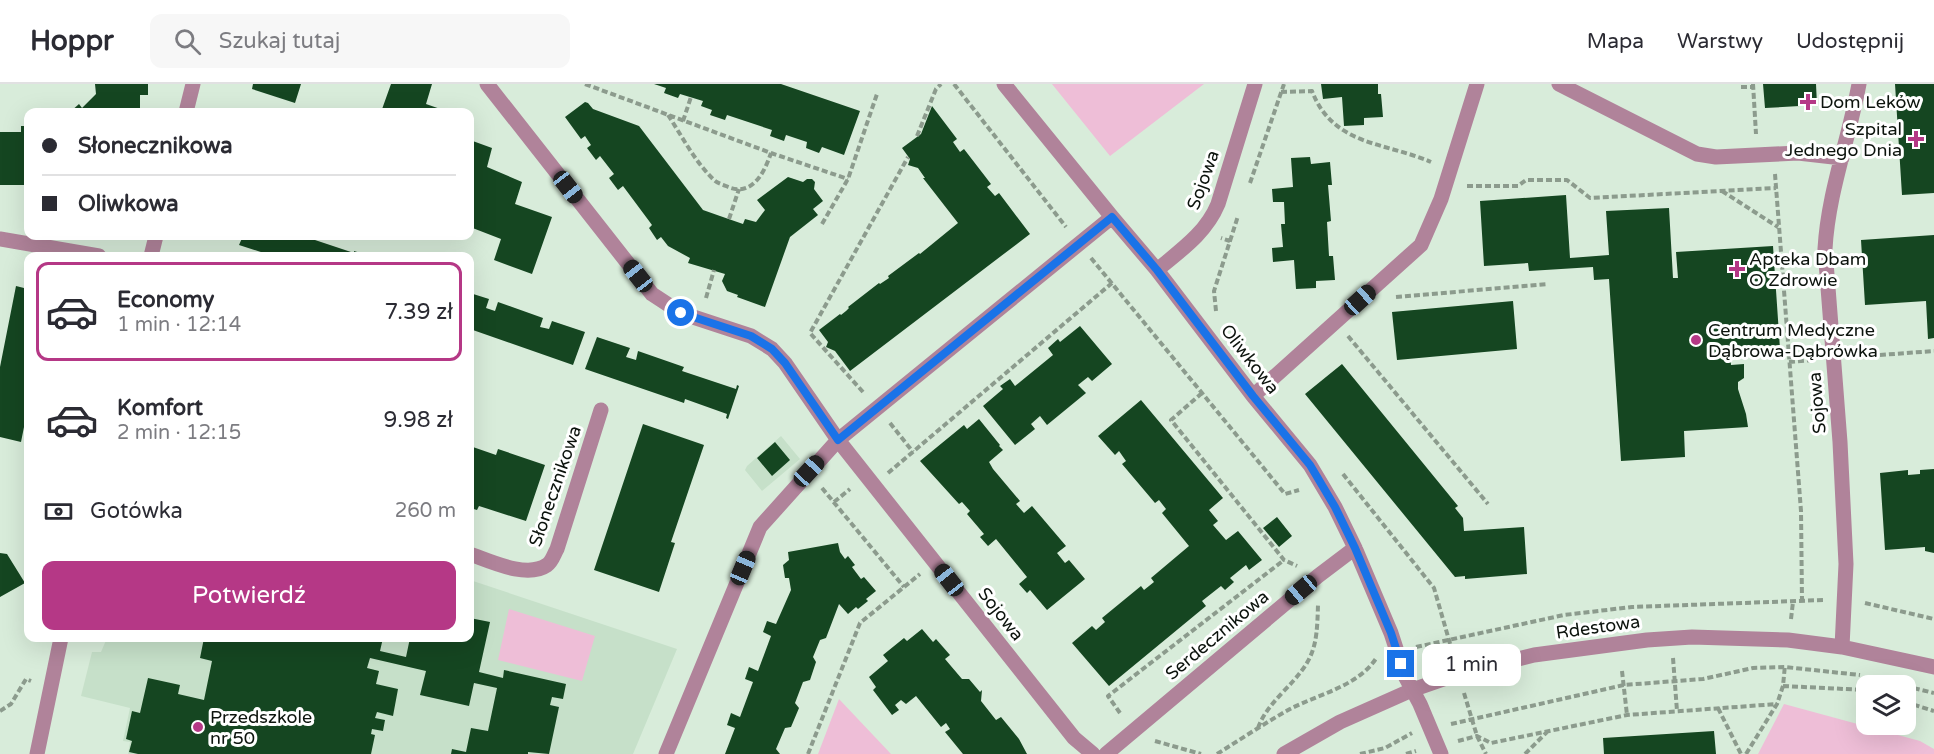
<!DOCTYPE html>
<html lang="pl">
<head>
<meta charset="utf-8">
<style>
  :root { --surface:#fff; --page:#f7f7f7; --text:#2b2b33; --muted:#7c7c81; --line:#e1e1e2; --accent:#b53886 }
  body { margin:0; font-family:"Varela Round",sans-serif; background:var(--page); color:var(--text); height:100vh; display:flex; flex-direction:column; font-size:22px; white-space:nowrap }
  * { box-sizing:border-box; margin:0 }
  p { font-size:20px; color:var(--muted) }
  .icon { flex:none; width:33px; height:33px; fill:none; stroke:currentColor; stroke-width:2; stroke-linecap:round; stroke-linejoin:round }
  .map { position:relative; flex:1; overflow:hidden }
  .drawer { position:absolute; left:24px; top:168px; width:450px; height:390px; display:flex; flex-direction:column; background:var(--surface); border-radius:12px; box-shadow:0 6px 24px #0002 }
  .drawer>* { flex:none }
  .top-card { position:absolute; left:24px; top:24px; width:450px; height:132px; border-radius:12px; box-shadow:0 6px 24px #0002; display:grid; align-content:center; height:132px; padding:0 18px; background:var(--surface) }
  .fabs { position:absolute; left:1856px; top:591px; display:grid; gap:12px }
  .fabs a { display:grid; place-items:center; width:60px; height:60px; border-radius:12px; background:var(--surface); box-shadow:0 6px 24px #0002; font-size:30px }
  .end { position:absolute; width:27px; height:27px; margin:-14px; border:8px solid #1a73e8; background:#fff; box-shadow:0 0 0 3px #fff }
  .from { border-radius:50% }
  .bubble { position:absolute; height:42px; border-radius:12px; background:var(--surface); box-shadow:0 6px 24px #0002; font-size:20px; font-weight:600; line-height:42px; text-align:center }
  .car { position:absolute; width:18px; height:36px; margin:-18px -9px; border-radius:8px; box-shadow:0 0 4px 2px #0007; background:linear-gradient(#222 24%,#8ab4d8 0 40%,#222 0 76%,#8ab4d8 0 86%,#222 0) }
  .top-card b { display:flex; align-items:center; gap:21px; height:57px; font-size:22px }
  .top-card b+b { border-top:2px solid var(--line) }
  .top-card i { width:15px; height:15px; background:var(--text) }
  ul { padding:10px 0 0; list-style:none }
  li { display:flex; align-items:center; gap:18px; height:99px; margin:0 12px 9px; padding:0 6px; border:3px solid transparent; border-radius:12px }
  li div { flex:1 }
  li b { display:block; font-size:22px }
  li em { font-style:normal; font-weight:600 }
  li.selected { border-color:var(--accent) }
  li>.icon { width:54px; height:54px; stroke-width:1.5 }
  .pay { display:flex; align-items:center; gap:15px; height:66px; padding:0 18px; font-size:22px }
  .pay p { margin-inline-start:auto }
  .primary-button { display:flex; gap:12px; margin-top:auto; padding:12px 18px }
  .primary-button a { flex:1; height:69px; border-radius:12px; background:var(--accent); color:#fff; font-size:24px; font-weight:600; line-height:69px; text-align:center }
  header { display:flex; align-items:center; gap:36px; box-sizing:border-box; height:84px; padding:0 30px; background:var(--surface); border-bottom:2px solid var(--line) }
  header strong { font-size:28px }
  nav { display:flex; gap:33px; margin-inline-start:auto; font-size:21px }
  .search { width:420px; height:54px; background:var(--page); display:flex; align-items:center; gap:15px; box-sizing:border-box; padding:0 21px; border-radius:12px; color:var(--muted); font-size:22px }
  .map>svg:first-child { display:block }
  .built { fill:#c6e0c9 }
  .green { fill:#eebed7 }
  .building { fill:#154621 }
  .lines { fill:none; stroke-linecap:round; stroke-linejoin:round }
  .path { stroke:#8c9b8d; stroke-width:4; stroke-dasharray:6 3; stroke-linecap:butt }
  .minor { stroke:#b0839a; stroke-width:15 }
  .route { stroke:#1a73e8; stroke-width:8 }
  .poi-dot { fill:#b53886; stroke:#fff; stroke-width:2 }
  .labels { text-anchor:middle; dominant-baseline:central; stroke-width:6; stroke-linejoin:round; paint-order:stroke }
  .poi-label { font-size:18px; fill:#0c130d; stroke:#fff; text-anchor:start }
  .street-label { font-size:18px; fill:#0c130d; stroke:#fff }
</style>
</head>
<body>
<header>
<strong>Hoppr</strong>
<div class="search"><svg class="icon" aria-label="search" viewBox="0 0 24 24"><circle cx="10" cy="10" r="6"/><path d="M15 15l6 6"/></svg>Szukaj tutaj</div>
<nav><a>Mapa</a><a>Warstwy</a><a>Udostępnij</a></nav>
</header>
<div class="map">
<svg width="1934" height="670" viewBox="0 0 1934 670">
  <rect width="100%" height="100%" fill="#d8ecda"/>
  <path class="built" d="M781 352 800 375 762 407 745 386 747 382Z
    M470 496 677 565 633 670H128L130 658 123 657 130 624 81 612 92 568H101L107 554H470Z"/>
  <path class="green" d="M1052 0H1204L1110 72Z
    M509 525 595 552 582 597 498 576Z
    M839 615 891 670H818Z
    M1784 620 1920 657 1934 665V670H1758Z"/>
  <path class="building" d="M95 0H148V11H140V28H70L79 20 82 24 96 10Z
    M253 0H301L295 19 252 5Z
    M391 0H432L426 20 449 28H381Z
    M654 0H781L860 27 844 71 822 63 819 69 806 64 807 58 786 51 784 57 770 52 772 46 727 31 725 36 710 31 712 26 701 22 703 17 680 10 678 14 664 9 666 4Z
    M1321 0H1378V10H1381L1383 33 1364 34V41L1344 42 1342 13 1323 15Z
    M1763 0H1816L1817 21 1765 24Z
    M1895 0H1934V109L1902 111Z
    M585 18 588 19 593 25 639 42 703 126 720 132 743 140 745 135 756 138 765 126 757 116 788 93 803 98 807 95H812L815 98 814 105 823 117 813 125 818 131 790 153 765 223 737 213 738 211 727 207 722 197 725 190 688 179 690 174 668 162 661 153 657 156 649 144 652 141 623 102 618 106 609 94 614 90 600 72 596 76 587 64 591 61 585 52 581 55 565 33Z
    M932 22 957 55 953 58 960 68 964 65 991 100 987 103 995 112 999 109 1030 150 850 287 835 267 826 263 828 258 819 246 840 230 841 231 846 227 849 224 848 223 879 199 880 200 889 194 888 192 919 169 920 170 958 139 923 94H925L918 84 908 81 910 75 902 64 921 50Z
    M21 42H28V101H0V48H21Z
    M470 56 492 64 487 83 522 98 515 120 552 133 532 190 494 176 501 155 470 143V128L472 121 470 120Z
    M1310 73 1311 80 1330 78 1332 101H1328L1331 137 1327 138 1329 172H1333L1335 196 1316 197V204L1296 205 1294 176 1273 178 1272 164 1283 163 1281 140H1285L1284 118H1273L1272 105 1293 103 1291 74Z
    M1566 111 1570 174 1609 171 1606 127 1669 124 1673 194H1678L1676 168 1773 162 1780 265 1730 268 1731 281 1744 280V294L1738 298V305L1746 330 1748 343 1684 347 1685 373 1621 377 1609 195 1594 196 1593 183 1529 187 1528 179 1484 182 1480 117Z
    M1934 151V254L1928 255 1926 217 1865 221 1861 156Z
    M243 152H303L354 169V167L370 172H273L239 161Z
    M16 202 28 205V333H26L21 358 0 353V283Z
    M470 209 489 215 486 224 495 227 498 218 543 234 540 243 549 245 552 237 585 248 573 281 470 245Z
    M1513 217 1517 265 1397 276 1392 228Z
    M1080 242 1112 280 1092 297 1088 293 1078 301 1086 309 1047 341 1040 332 1031 340 1035 345 1015 361 983 322 1003 305 1000 302 1010 295 1015 302 1053 271 1048 264 1058 255 1060 258Z
    M597 253 630 264 626 273 636 276 638 267 684 283 682 287 736 305 737 301 739 302 728 335 726 334 727 330 685 315 684 319 585 285Z
    M1342 280 1458 422 1455 424 1463 434 1464 447 1524 443 1527 490 1465 495V492L1455 493 1305 310Z
    M1141 316 1223 414 1209 426 1218 437 1213 441 1226 456 1238 447 1262 476 1249 486 1246 481 1230 494 1234 498 1225 506 1221 502 1202 517 1206 522 1109 602 1072 559 1092 542 1096 546 1105 538 1102 534 1141 502 1144 506 1154 498 1151 494 1189 462 1162 429 1166 425 1159 416 1155 419 1122 380 1126 377 1119 367 1115 371 1098 352Z
    M979 335 1000 361 999 362 1003 366 989 378 993 385 1020 417 1016 420 1024 429 1032 422 1066 462 1057 469 1065 479 1069 476 1085 495 1047 526 1030 506 1027 509 1019 500 1027 493 996 455 988 462 980 453 984 450 967 430 970 427 962 418 959 420 920 377 964 341 967 345Z
    M643 340 704 361 671 458 675 459 659 508 594 486Z
    M775 358 790 376 772 392 757 374Z
    M470 362 496 371 498 365 545 381 526 437 479 422 477 426 470 424Z
    M1934 385V469L1925 467V463L1885 466 1880 389 1908 386V391L1920 390V386Z
    M1277 433 1292 452 1279 463 1263 444Z
    M838 459 840 468 845 475 848 472 855 481 852 483 861 495 864 493 876 507 866 515 868 517 858 525 856 523 848 530 839 520 826 554 820 556 813 573 816 578 810 596 803 598 795 619 799 624 791 643 785 644 776 665 780 670H725L735 644 727 641 731 629 740 633 753 598 745 595 749 583 758 587 771 552 763 548 767 537 776 540 791 506 789 494H785L783 481 789 476 788 468Z
    M0 469 7 470 25 499 0 513Z
    M470 534 490 538 479 588 503 594 504 586 566 600 563 615 552 613 550 621 559 623 549 670 528 668V670H451L452 665 466 668 471 644 488 647 497 604 474 599 469 622 420 611 426 587 370 574 367 584 379 587 376 600 398 605 393 632 377 628 375 634 385 636 383 647 372 645 371 650 375 651 371 670H138L129 668 132 657 126 655 132 627 140 629 148 594 180 601 178 610 204 616 212 577 200 574 204 554H383L380 567 406 573 410 554H470Z
    M922 545 933 558 936 555 950 571 945 575 962 595H969L980 608 982 606 981 617 996 636 1001 633 1019 655 1027 670H963L945 648 950 645 946 639 941 643 916 612 906 620 901 616 895 621 899 626 892 631 873 606 876 603 869 593 888 577 883 571 904 554 907 557Z
    M1714 647 1716 670H1604L1603 654Z"/>
  <g class="lines">
    <path class="path" d="M585 0 771 69 848 95
      M954 0 1066 143
      M1753 0 1756 50
      M1741 3H1753
      M1281 8 1312 7C1333 62 1385 58 1431 78
      M668 31C682 52 695 78 714 96 717 99 721 100 726 102 751 114 764 90 771 69
      M683 37 691 13
      M917 52 936 5 941 0
      M1775 90 1801 427 1802 517
      M1250 99 1284 0
      M1467 102H1518L1526 96H1567L1590 114 1776 104
      M1722 107 1778 143
      M729 135 739 105
      M822 140 848 95 877 10
      M1230 157 1238 132
      M1091 174 1285 410 1299 406
      M1396 213 1548 200
      M706 214 714 186
      M1216 227 1214 207 1230 157 1221 154
      M1348 252 1488 420
      M1853 273 1934 267
      M1789 278 1812 276
      M863 308 810 249 908 73
      M1202 309 1171 336 1284 476 1297 482
      M890 339 913 368
      M888 389 1112 199
      M1343 390 1434 504 1453 570
      M822 404 904 503
      M834 418 850 405
      M1865 519 1934 535
      M1791 535 1793 518
      M1416 563 1564 531 1632 523 1824 516
      M1673 574 1677 627
      M1622 587 1627 631
      M1783 602 1866 606
      M1905 602 1934 609
      M1464 609 1477 652 1486 670
      M1905 618 1934 627
      M1718 624 1741 670
      M0 627 11 620 26 595 31 597
      M1120 629 1108 612 1284 476
      M1451 640 1624 601 1703 595 1753 584 1785 583 1860 591
      M1258 644C1263 630 1272 620 1282 609 1314 576 1317 566 1318 520
      M1155 657 1201 670
      M1458 657 1477 652 1491 659 1627 631 1777 620
      M808 670 860 539 920 490
      M1217 670C1241 655 1265 639 1290 625 1319 610 1359 602 1377 573
      M1360 670 1385 664 1412 649
      M1406 670 1416 667
      M1525 670 1548 647
      M1746 670 1777 620 1783 602 1785 581"/>
    <path class="minor" d="M487 0 652 210 681 229 751 252 772 265 785 279 838 356 1074 654 1093 670
      M1004 0 1112 133 1157 186 1253 312 1310 381 1335 423 1355 464 1391 549 1405 592 1420 620 1441 670
      M1559 0 1697 70 1716 73 1798 69 1842 74
      M186 28 193 0
      M0 155 99 172
      M151 172 156 152
      M1157 186C1181 166 1206 149 1218 120L1255 0
      M1253 312 1421 161 1441 115 1477 0
      M470 470C490 477 527 495 547 481 552 478 554 470 557 465L601 326
      M1842 563 1846 480 1840 358 1825 165C1828 109 1849 55 1859 0
      M37 670 61 554
      M666 670 760 443 838 356 1112 133
      M1106 670 1318 492 1355 464
      M1284 670 1340 638 1412 606 1458 590 1534 571 1647 556 1692 553 1788 556 1842 563 1934 583"/>
  </g>
  <g class="lines">
    <path class="route" d="M681 229 751 252 772 265 785 279 838 356 1112 133 1157 186 1253 312 1310 381 1335 423 1355 464 1391 549 1401 580"/>
  </g>
  <g class="poi-dot">
    <path d="M1805 9h6v6h6v6h-6v6h-6v-6h-6v-6h6z"/>
    <path d="M1913 46h6v6h6v6h-6v6h-6v-6h-6v-6h6z"/>
    <path d="M1734 176h6v6h6v6h-6v6h-6v-6h-6v-6h6z"/>
    <circle cx="1696" cy="256" r="6"/>
    <circle cx="198" cy="643" r="6"/>
  </g>
  <g class="labels">
    <g class="poi-label">
      <text x="1820" y="18">Dom Leków</text>
      <text x="1902" y="45" text-anchor="end">Szpital<tspan x="1902" dy="21">Jednego Dnia</tspan></text>
      <text x="1749" y="175">Apteka Dbam<tspan x="1749" dy="21">O Zdrowie</tspan></text>
      <text x="1708" y="246">Centrum Medyczne<tspan x="1708" dy="21">Dąbrowa-Dąbrówka</tspan></text>
      <text x="210" y="633">Przedszkole<tspan x="210" dy="21">nr 50</tspan></text>
    </g>
    <g class="street-label">
      <text transform="translate(1203 96) rotate(-70)">Sojowa</text>
      <text transform="translate(1250 275) rotate(52)">Oliwkowa</text>
      <text transform="translate(1817 319) rotate(-95)">Sojowa</text>
      <text transform="translate(555 402) rotate(-71)">Słonecznikowa</text>
      <text transform="translate(1001 530) rotate(52)">Sojowa</text>
      <text transform="translate(1598 543) rotate(-8)">Rdestowa</text>
      <text transform="translate(1217 551) rotate(-40)">Serdecznikowa</text>
    </g>
  </g>
</svg>
<div class="fabs">
<a><svg class="icon" aria-label="layers" viewBox="0 0 24 24"><path d="M12 4l9 5-9 5-9-5zM3 14l9 5 9-5"/></svg></a>
</div>
<i class="end from" style="left:681px;top:229px"></i>
<i class="end" style="left:1401px;top:580px"></i>
<div class="bubble" style="left:1422px;top:560px;width:99px">1 min</div>
<i class="car" style="left:568px;top:103px;rotate:142deg"></i>
<i class="car" style="left:638px;top:192px;rotate:322deg"></i>
<i class="car" style="left:1360px;top:216px;rotate:48deg"></i>
<i class="car" style="left:809px;top:387px;rotate:43deg"></i>
<i class="car" style="left:743px;top:484px;rotate:23deg"></i>
<i class="car" style="left:949px;top:496px;rotate:322deg"></i>
<i class="car" style="left:1301px;top:506px;rotate:230deg"></i>
<div class="top-card">
<b><i class="from"></i>Słonecznikowa</b>
<b><i></i>Oliwkowa</b>
</div>
<section class="drawer">
<ul>
<li class="selected"><svg class="icon" aria-label="car" viewBox="0 0 24 24"><path d="M5 17H2v-5l4-1 3-4h7l3 4 3 1v5h-3M9 17h6M6 11h13"/><circle cx="7" cy="17" r="2"/><circle cx="17" cy="17" r="2"/></svg><div><b>Economy</b><p>1 min · 12:14</p></div><em>7.39 zł</em></li>
<li><svg class="icon" aria-label="car" viewBox="0 0 24 24"><path d="M5 17H2v-5l4-1 3-4h7l3 4 3 1v5h-3M9 17h6M6 11h13"/><circle cx="7" cy="17" r="2"/><circle cx="17" cy="17" r="2"/></svg><div><b>Komfort</b><p>2 min · 12:15</p></div><em>9.98 zł</em></li>
</ul>
<div class="pay"><svg class="icon" aria-label="cash" viewBox="0 0 24 24"><path d="M3 7h18v10H3z"/><circle cx="12" cy="12" r="2"/></svg>Gotówka<p>260 m</p></div>
<div class="primary-button"><a>Potwierdź</a></div>
</section>
</div>
</body>
</html>
